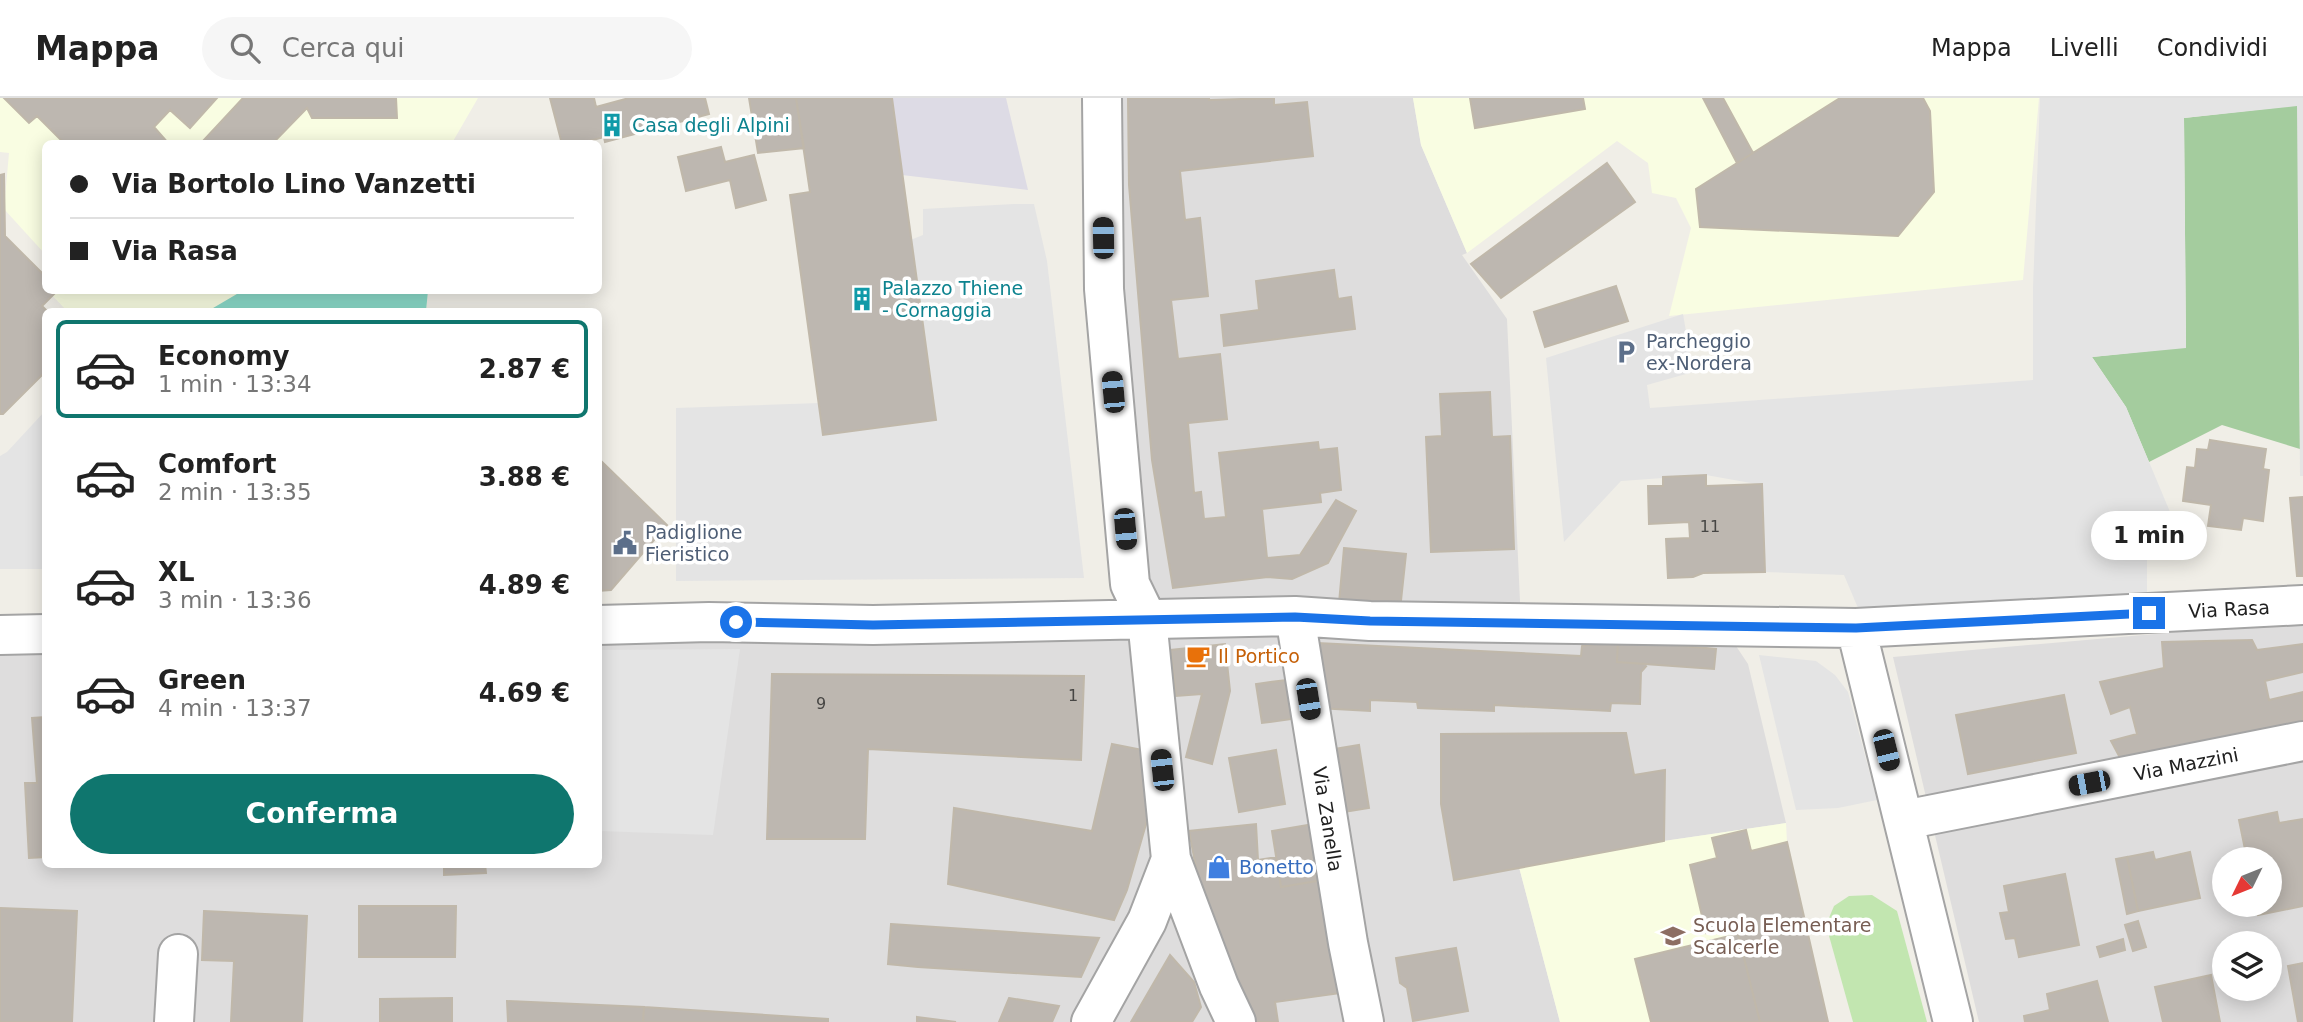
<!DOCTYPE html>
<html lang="it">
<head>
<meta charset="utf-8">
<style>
  :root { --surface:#fff; --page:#f6f6f6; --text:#222; --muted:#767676; --line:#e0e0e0; --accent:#0f766e }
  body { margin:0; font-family:"DejaVu Sans",sans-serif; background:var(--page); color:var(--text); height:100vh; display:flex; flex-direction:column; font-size:26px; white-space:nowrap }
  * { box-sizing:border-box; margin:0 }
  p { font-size:23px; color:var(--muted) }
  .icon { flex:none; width:38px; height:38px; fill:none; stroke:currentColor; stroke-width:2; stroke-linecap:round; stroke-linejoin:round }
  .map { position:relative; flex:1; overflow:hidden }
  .panel { position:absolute; left:42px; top:210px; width:560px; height:560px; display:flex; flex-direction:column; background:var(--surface); border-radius:10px; box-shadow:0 4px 18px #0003 }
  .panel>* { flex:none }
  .top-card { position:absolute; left:42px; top:42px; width:560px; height:154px; border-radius:10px; box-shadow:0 4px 18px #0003; display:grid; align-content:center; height:154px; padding:0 28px; background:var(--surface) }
  .needle { width:46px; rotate:227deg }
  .fabs { position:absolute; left:2212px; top:749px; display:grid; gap:14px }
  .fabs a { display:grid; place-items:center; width:70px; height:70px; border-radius:50%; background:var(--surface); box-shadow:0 4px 18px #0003; font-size:35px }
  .end { position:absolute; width:32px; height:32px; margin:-16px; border:9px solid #1a73e8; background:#fff; box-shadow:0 0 0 4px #fff }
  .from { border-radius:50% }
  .bubble { position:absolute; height:49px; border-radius:24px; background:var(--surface); box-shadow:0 4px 18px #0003; font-size:23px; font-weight:800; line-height:49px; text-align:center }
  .car { position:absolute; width:21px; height:42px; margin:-21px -10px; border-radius:9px; box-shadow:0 0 5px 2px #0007; background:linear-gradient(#222 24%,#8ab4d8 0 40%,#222 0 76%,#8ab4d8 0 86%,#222 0) }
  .top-card b { display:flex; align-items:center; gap:24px; height:66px; font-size:26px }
  .top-card b+b { border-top:2px solid var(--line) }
  .top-card i { width:18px; height:18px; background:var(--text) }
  ul { padding:12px 0 0; list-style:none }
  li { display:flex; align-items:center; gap:21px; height:98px; margin:0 14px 10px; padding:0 14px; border:4px solid transparent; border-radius:10px }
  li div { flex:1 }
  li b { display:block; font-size:26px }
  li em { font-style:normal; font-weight:800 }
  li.on { border-color:var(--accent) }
  li>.icon { width:63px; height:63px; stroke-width:1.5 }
  .action { display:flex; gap:14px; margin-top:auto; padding:14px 28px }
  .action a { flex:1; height:80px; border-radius:42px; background:var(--accent); color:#fff; font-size:28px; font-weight:800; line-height:80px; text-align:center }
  header { display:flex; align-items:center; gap:42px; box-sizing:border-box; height:98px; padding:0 35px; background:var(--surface); border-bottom:2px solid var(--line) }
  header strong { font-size:33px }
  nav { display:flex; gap:38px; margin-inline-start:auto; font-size:24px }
  .search { width:490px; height:63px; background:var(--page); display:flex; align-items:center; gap:18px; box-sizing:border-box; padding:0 24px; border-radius:38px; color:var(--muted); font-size:26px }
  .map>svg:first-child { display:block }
  .residential { fill:#dedddd; fill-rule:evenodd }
  .education { fill:#f9fde2 }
  .grass { fill:#c2e6b0 }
  .forest { fill:#a4cc9e }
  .pitch { fill:#8ad9c8 }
  .parking { fill:#e4e4e4 }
  .plaza { fill:#dddbe5 }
  .building { fill:#bdb7b0; stroke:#c0b8aa; stroke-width:2 }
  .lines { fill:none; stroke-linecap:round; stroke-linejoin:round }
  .minor-casing { stroke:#a4a4a4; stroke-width:42 }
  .minor { stroke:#fff; stroke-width:38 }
  .route { stroke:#1a73e8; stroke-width:9 }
  .labels { text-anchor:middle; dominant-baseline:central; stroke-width:7; stroke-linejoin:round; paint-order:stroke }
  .number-label { font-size:16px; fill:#474644 }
  .culture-label { font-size:19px; fill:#0d838f; stroke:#fff; text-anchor:start }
  .service-label { font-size:19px; fill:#4e5e75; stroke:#fff; text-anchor:start }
  .street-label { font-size:19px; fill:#202020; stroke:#fff }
  .food-label { font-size:19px; fill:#c56008; stroke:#fff; text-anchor:start }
  .shop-label { font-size:19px; fill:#366cbe; stroke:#fff; text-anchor:start }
  .education-label { font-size:19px; fill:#785e54; stroke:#fff; text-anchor:start }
</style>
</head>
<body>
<header>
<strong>Mappa</strong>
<div class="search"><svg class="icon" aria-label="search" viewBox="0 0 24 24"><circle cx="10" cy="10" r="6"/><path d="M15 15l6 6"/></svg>Cerca qui</div>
<nav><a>Mappa</a><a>Livelli</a><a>Condividi</a></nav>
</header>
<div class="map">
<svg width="2303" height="924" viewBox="0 0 2303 924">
  <rect width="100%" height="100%" fill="#f0eee7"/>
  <path class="residential" d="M1108 0H1413L1421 47 1467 155 1462 157 1507 221 1521 525 1706 537 1736 548 1748 566 1786 725 1664 743 1519 769 1560 924H0V550H45L46 766H598L599 543 1114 538 1108 239Z
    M2303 523V924H1979L1893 559ZM2224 761H2270V807H2224ZM2224 845H2270V891H2224Z"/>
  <path class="education" d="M0 0H478L452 45 46 46 45 156 4 111 9 55 0 54Z
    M1413 0H2039L2023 182 1669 218 1691 130 1676 100 1652 95 1648 65 1617 43 1467 155 1421 47Z
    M48 193H428L426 214 67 213Z
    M1786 725 1787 744 1828 924H1560L1519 769 1664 743Z"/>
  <path class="grass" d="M1872 797 1897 813 1927 924H1853L1826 827 1834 808 1849 798Z"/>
  <path class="forest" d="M2298 7 2300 351 2222 327 2149 364 2126 309 2092 259 2186 249 2184 20Z"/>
  <path class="pitch" d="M242 193V192L428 193 426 213H208Z"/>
  <path class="parking" d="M2040 0H2303V378H2300L2297 8 2184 20 2186 250 2092 259 2126 309 2178 433 2147 447V500L1932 505 1858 510 1844 477 1765 474 1762 387 1706 377 1621 383 1564 444 1546 260 1683 216 1693 274 1647 287 1650 310 2033 282V190Z
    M1014 106H1034L1047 163 1084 480 676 483V310L819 305 823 337 936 322 908 143 923 137V111Z
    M45 313V471H0V358L7 354Z
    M740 551 713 737 599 733V552Z
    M1759 557 1816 563 1835 577 1848 594 1877 702 1838 710 1796 712Z"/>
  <path class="plaza" d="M892 0H1006L1028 92 902 77Z"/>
  <path class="building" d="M4 0H217L190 30 170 12 154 29 169 46H65L37 18 29 25Z
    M243 0H396L397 20H312L307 10 272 46H206L203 43Z
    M550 0H594L596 9 629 0H705L709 16 605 44 604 39 578 46H562Z
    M749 0H796L804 50 758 55Z
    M796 0H892L936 322 823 337 790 97 810 94Z
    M1128 0H1209V2L1274 0V7L1307 4 1313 58 1180 73 1185 122 1200 120 1208 198 1171 202 1178 261 1220 256 1227 321 1188 325 1194 395 1201 394 1204 421 1226 419 1219 355 1318 344 1319 352 1337 350 1341 392 1320 395 1321 404 1262 411 1267 460 1300 457 1336 402 1356 413 1328 465 1292 481 1268 479 1173 490 1152 362 1129 87Z
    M1470 0H1583L1585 11 1475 30Z
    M1703 0H1723L1753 55 1737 65Z
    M1840 0H1923L1930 13 1934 94 1898 138 1700 129 1696 91Z
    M721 49 725 64 754 57 766 102 736 110 730 82 686 93 678 59Z
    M1607 65 1635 104 1501 200 1471 166Z
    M4 76 5 138 46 179V192H58L42 208 48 214H46V273L3 316H0V77Z
    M1334 172 1338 201 1351 199 1355 231 1224 248 1221 217 1259 212 1256 183Z
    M1616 188 1628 223 1545 249 1534 214Z
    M1490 294 1492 339 1510 338 1514 451 1431 454 1426 339 1442 338 1440 296Z
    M2210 342 2266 351 2263 371 2269 372 2263 423 2243 420 2241 432 2208 428 2211 407 2183 403 2187 369 2195 370 2197 351 2208 352Z
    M598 360 667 427 611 492 598 493Z
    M1706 377V388L1762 386 1765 474 1703 475 1693 479 1668 480 1666 441 1690 440 1689 424 1649 426 1648 388H1663V379Z
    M2303 399V478H2297L2290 400Z
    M1344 450 1406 456 1400 512 1339 505Z
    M1618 542 1716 551 1714 571 1617 564Z
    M1618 542 1617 564 1648 566 1641 574 1640 606 1611 605 1610 613 1494 607V613L1418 610 1417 604 1370 602V613L1318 610V545L1581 558 1582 548Z
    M2252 542 2257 552 2303 546V574L2265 583 2269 602 2303 594V635L2126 671 2111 643 2137 636 2130 609 2111 616 2100 584 2164 570 2162 544Z
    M1225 546 1230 593 1212 666 1186 659 1202 596 1176 598 1171 552Z
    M772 576 1084 578 1081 662 868 651 865 741H767Z
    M1286 582 1292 621 1262 625 1256 586Z
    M2064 597 2076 655 1968 676 1956 617Z
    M46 619V759L29 760 25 685H37L32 620Z
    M1626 635 1634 677 1665 672 1664 743 1454 782 1441 706V636Z
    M1112 646 1143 652 1155 695 1127 792 1114 822 948 786 954 710 1092 733Z
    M1359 647 1369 710 1337 715 1328 652Z
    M1276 652 1285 706 1239 714 1229 660Z
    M2277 714 2279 725 2303 721V808L2258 817 2256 807H2270V761H2247L2239 722Z
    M1256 726 1258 762 1276 759 1281 789 1323 782 1341 895 1275 904 1278 924H1243L1205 817 1189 733Z
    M1314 726 1323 782 1281 789 1272 733Z
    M1746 732 1751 753 1787 744 1828 924H1760L1736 828 1706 835 1690 767 1717 760 1712 740Z
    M2153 754 2155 762 2190 754 2200 800 2138 813 2127 759Z
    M2127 759 2138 813 2127 816 2116 761Z
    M444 766H485L486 775 444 777Z
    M2065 776 2079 847 2019 859 2015 840 2006 841 2000 815 2009 814 2004 788Z
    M359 808H456L455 859H359Z
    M0 810 77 813 72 924H0Z
    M204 813 307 818 302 924H231L234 863 202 862Z
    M2138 823 2146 849 2133 853 2125 827Z
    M891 826 1099 840 1081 879 918 869 888 866Z
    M1738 836 1760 924H1651L1635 861Z
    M2123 841 2125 852 2100 859 2097 849Z
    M1456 850 1468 913 1413 923 1407 890 1400 885 1396 860Z
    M1170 857 1194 884 1201 909 1192 924H1131Z
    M2303 865V924H2298L2288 868Z
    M2211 877 2220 924H2163L2155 889Z
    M2097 883 2108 924H2025L2024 918 2050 912 2047 896Z
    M452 900V924H380V901Z
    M1009 900 1059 908 1052 924H999Z
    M507 903 644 909 643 924H508Z
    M644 909 828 921V924H643Z
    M917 919 956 924H917Z"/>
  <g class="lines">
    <g class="minor-casing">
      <path id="minor" d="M1295 518 1348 845 1364 924
        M598 527 709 524 873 527 1295 518 1370 523 1856 530 2303 507
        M1856 530 1953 924
        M0 537 46 536
        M1904 722 2303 643
        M1171 761 1219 888 1236 924
        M174 924 178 856
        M1091 924 1147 823 1171 761 1147 521 1130 486 1104 191 1102 0"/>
    </g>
    <use href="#minor" class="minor"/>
  </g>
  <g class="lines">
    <path class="route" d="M736 524 873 527 1295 519 1370 523 1856 530 2149 515"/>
  </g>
  <defs>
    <g id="building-bare" transform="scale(1.89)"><path d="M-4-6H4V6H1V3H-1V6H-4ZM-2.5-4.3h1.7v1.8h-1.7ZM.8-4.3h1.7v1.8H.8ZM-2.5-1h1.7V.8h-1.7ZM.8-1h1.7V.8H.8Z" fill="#0f9aa8" stroke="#fff" stroke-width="2.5" paint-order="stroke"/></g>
    <g id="parking-bare" transform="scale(1.89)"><path d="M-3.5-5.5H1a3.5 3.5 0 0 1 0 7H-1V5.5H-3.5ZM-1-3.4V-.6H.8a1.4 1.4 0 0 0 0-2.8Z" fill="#5c6f8a" stroke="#fff" stroke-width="2.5" paint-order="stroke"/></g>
    <g id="civic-bare" transform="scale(1.89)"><path d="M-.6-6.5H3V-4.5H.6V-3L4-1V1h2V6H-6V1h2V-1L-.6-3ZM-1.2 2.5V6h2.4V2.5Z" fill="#5c6f8a" stroke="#fff" stroke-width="2.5" paint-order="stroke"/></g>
    <g id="cafe-bare" transform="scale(1.89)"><path d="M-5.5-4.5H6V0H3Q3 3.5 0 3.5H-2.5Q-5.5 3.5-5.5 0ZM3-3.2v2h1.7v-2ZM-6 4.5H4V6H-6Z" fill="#e8710a" stroke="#fff" stroke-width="2.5" paint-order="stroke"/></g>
    <g id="shop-bare" transform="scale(1.89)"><path d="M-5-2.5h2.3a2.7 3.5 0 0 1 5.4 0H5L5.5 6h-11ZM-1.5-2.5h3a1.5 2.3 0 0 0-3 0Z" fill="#3f7fe0" stroke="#fff" stroke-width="2.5" paint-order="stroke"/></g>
    <g id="school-bare" transform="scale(1.89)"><path d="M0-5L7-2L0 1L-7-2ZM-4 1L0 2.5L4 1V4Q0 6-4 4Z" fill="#8d6e63" stroke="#fff" stroke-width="2.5" paint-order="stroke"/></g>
  </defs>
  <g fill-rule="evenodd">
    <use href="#building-bare" x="612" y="27"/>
    <use href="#building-bare" x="862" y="201"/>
    <use href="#parking-bare" x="1626" y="254"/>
    <use href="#civic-bare" x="625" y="445"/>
    <use href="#cafe-bare" x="1198" y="558"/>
    <use href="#shop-bare" x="1219" y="769"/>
    <use href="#school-bare" x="1673" y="838"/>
  </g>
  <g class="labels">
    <g class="number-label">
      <text x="1710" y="428">11</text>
      <text x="1073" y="597">1</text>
      <text x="821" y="605">9</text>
    </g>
    <g class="culture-label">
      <text x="632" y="27">Casa degli Alpini</text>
      <text x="882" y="190">Palazzo Thiene<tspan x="882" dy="22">- Cornaggia</tspan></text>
    </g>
    <g class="service-label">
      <text x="1646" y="243">Parcheggio<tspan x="1646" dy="22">ex-Nordera</tspan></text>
      <text x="645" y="434">Padiglione<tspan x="645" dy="22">Fieristico</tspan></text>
    </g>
    <g class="street-label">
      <text transform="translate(2229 511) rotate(-3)">Via Rasa</text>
      <text transform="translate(2186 666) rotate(-11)">Via Mazzini</text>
      <text transform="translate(1328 721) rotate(81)">Via Zanella</text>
    </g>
    <g class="food-label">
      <text x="1218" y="558">Il Portico</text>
    </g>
    <g class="shop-label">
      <text x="1239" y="769">Bonetto</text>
    </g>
    <g class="education-label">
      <text x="1693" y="827">Scuola Elementare<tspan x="1693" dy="22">Scalcerle</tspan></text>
    </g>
  </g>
</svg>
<div class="fabs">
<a><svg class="needle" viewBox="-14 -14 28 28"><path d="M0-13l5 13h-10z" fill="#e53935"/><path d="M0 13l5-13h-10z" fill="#767676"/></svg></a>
<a><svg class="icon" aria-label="layers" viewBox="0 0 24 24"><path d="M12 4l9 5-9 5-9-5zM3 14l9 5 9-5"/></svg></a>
</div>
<i class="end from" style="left:736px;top:524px"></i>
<i class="end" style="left:2149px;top:515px"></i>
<div class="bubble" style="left:2091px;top:413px;width:116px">1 min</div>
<i class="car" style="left:1103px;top:140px;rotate:359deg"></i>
<i class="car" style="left:1113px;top:294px;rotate:355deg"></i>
<i class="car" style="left:1125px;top:431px;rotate:175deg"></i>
<i class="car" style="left:1308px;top:601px;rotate:171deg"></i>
<i class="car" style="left:1886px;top:652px;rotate:166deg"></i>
<i class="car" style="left:1162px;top:672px;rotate:354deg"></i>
<i class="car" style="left:2089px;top:685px;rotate:259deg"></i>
<div class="top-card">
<b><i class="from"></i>Via Bortolo Lino Vanzetti</b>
<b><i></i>Via Rasa</b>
</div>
<section class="panel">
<ul>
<li class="on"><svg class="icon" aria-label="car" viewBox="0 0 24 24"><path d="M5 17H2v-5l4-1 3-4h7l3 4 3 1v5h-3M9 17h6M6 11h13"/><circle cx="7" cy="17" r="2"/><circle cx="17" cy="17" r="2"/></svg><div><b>Economy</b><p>1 min · 13:34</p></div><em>2.87 €</em></li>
<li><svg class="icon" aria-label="car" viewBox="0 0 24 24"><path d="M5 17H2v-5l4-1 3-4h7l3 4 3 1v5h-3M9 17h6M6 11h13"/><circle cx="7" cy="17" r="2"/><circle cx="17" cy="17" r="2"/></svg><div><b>Comfort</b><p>2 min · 13:35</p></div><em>3.88 €</em></li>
<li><svg class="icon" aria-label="car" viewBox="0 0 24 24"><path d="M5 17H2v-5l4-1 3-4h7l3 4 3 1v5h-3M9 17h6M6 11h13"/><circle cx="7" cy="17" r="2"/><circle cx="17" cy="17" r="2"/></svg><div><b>XL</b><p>3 min · 13:36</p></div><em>4.89 €</em></li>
<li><svg class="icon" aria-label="car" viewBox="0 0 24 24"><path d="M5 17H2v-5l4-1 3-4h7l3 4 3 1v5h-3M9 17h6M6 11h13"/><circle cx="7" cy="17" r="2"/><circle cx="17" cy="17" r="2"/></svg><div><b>Green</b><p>4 min · 13:37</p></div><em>4.69 €</em></li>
</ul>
<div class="action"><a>Conferma</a></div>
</section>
</div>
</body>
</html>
